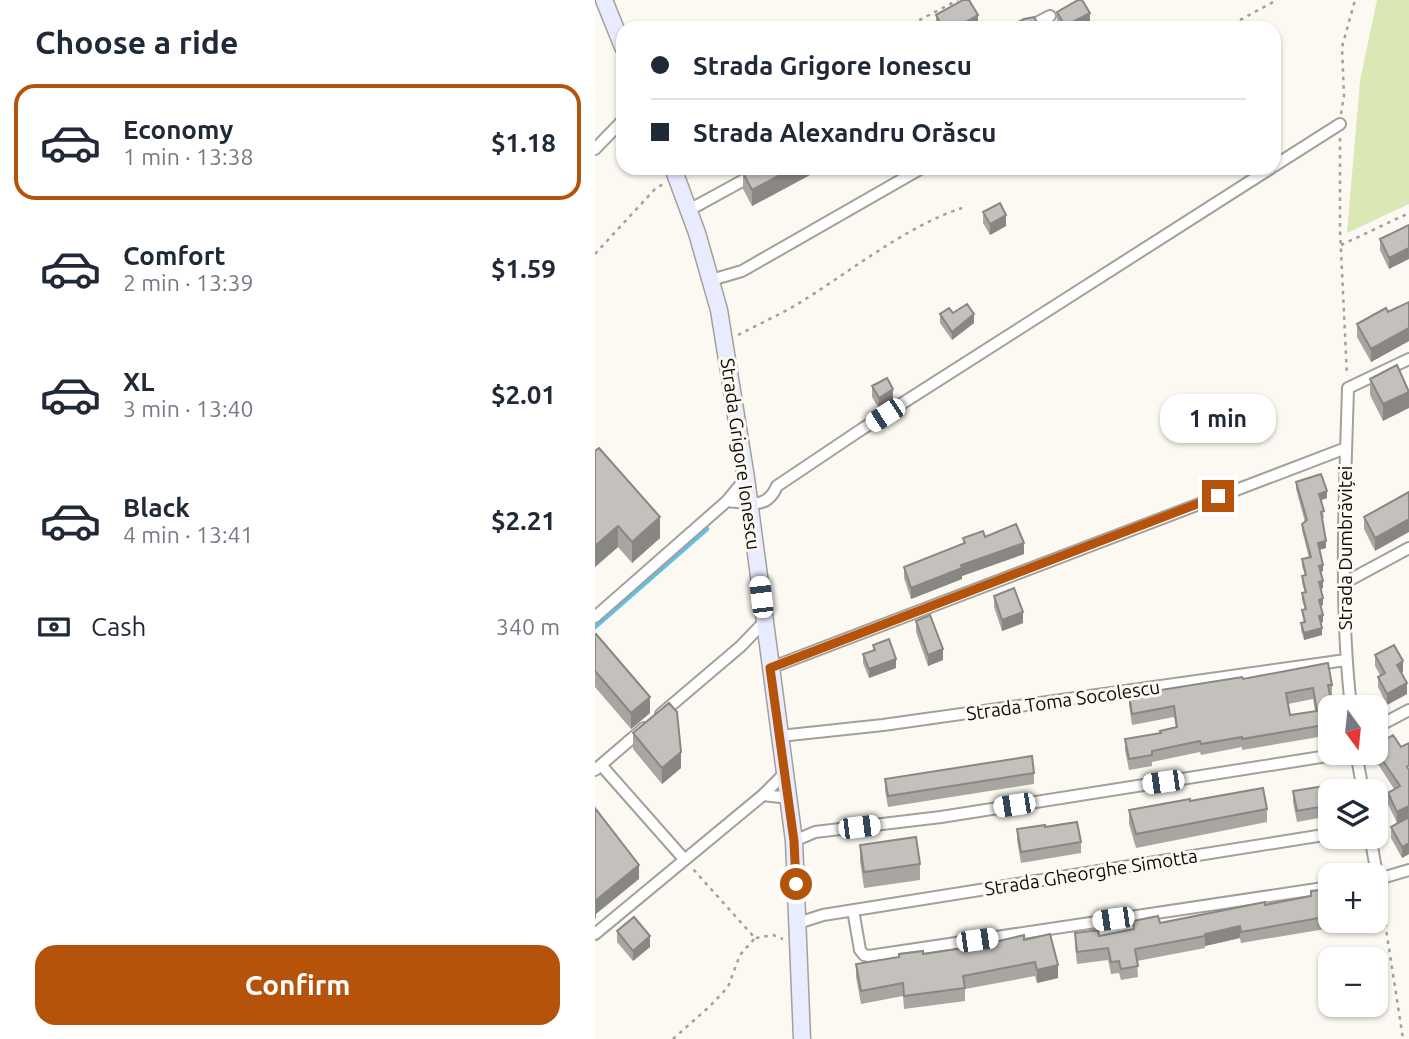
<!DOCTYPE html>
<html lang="en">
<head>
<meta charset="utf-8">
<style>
  :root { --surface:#fff; --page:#f6f6f7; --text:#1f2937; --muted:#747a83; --line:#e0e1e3; --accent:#b45309 }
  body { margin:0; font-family:Ubuntu,sans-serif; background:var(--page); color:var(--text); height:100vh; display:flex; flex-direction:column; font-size:26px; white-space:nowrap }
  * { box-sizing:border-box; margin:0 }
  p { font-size:23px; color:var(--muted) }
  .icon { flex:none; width:38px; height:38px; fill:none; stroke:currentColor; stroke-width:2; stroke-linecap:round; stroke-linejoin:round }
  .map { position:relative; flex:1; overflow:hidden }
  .drawer { display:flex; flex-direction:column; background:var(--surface); width:595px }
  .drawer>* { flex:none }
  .banner { position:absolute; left:21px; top:21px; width:665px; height:154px; border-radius:21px; box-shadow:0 2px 5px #0004; display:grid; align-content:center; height:154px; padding:0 35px; background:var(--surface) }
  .needle { width:46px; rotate:165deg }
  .tools { position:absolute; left:723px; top:695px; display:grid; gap:14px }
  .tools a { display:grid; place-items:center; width:70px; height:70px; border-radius:14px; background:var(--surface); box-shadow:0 2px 5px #0004; font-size:35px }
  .end { position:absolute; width:32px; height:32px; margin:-16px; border:9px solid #b45309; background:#fff; box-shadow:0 0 0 4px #fff }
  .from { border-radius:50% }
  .bubble { position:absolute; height:49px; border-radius:21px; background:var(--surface); box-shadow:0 2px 5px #0004; font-size:23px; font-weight:700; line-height:49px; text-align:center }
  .car { position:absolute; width:21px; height:42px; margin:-21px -10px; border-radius:9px; box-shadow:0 0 5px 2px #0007; background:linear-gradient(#fff 24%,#345 0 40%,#fff 0 76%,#345 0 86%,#fff 0) }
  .banner b { display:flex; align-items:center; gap:24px; height:66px; font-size:26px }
  .banner b+b { border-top:2px solid var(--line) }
  .banner i { width:18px; height:18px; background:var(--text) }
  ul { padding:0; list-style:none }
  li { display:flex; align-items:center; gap:21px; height:116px; margin:0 14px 10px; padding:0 21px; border:4px solid transparent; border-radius:21px }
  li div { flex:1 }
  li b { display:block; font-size:26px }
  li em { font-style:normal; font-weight:700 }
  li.selected { border-color:var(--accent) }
  li>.icon { width:63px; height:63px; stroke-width:1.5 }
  h2 { padding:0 35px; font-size:32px; line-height:84px }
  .pay { display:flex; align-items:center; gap:18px; height:77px; padding:0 35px; font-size:26px }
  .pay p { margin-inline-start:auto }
  .cta { display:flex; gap:14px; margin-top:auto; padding:14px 35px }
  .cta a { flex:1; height:80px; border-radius:21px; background:var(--accent); color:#fff; font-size:28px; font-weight:700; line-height:80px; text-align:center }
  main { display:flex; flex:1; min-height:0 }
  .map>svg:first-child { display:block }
  .green { fill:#dbe7b4 }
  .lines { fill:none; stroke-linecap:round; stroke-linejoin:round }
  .stream { stroke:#61c0e4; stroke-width:4.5 }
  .minor-casing { stroke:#a3a09b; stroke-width:14 }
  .secondary-casing { stroke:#a3a09b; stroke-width:19 }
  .path { stroke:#a2a09b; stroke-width:2.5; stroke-dasharray:3.5 5; stroke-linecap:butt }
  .minor { stroke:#fff; stroke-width:10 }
  .secondary { stroke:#e9ecfe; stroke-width:16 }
  .wall { fill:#a9a6a2; fill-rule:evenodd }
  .shaded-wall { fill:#898784 }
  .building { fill:#c4c1bc; stroke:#898784; stroke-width:2; fill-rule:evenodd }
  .route { stroke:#b45309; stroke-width:9 }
  .labels { text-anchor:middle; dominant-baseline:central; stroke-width:6; stroke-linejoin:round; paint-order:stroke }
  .street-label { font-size:19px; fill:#0e0d0b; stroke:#fcf9f3 }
</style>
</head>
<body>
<main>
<section class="drawer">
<h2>Choose a ride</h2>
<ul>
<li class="selected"><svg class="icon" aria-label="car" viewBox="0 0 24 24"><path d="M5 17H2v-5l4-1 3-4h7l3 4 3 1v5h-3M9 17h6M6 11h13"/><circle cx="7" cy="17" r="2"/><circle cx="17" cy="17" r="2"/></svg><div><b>Economy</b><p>1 min · 13:38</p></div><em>$1.18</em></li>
<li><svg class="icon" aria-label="car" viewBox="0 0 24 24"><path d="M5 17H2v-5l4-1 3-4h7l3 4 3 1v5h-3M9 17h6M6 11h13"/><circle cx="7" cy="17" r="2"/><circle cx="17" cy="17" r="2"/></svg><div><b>Comfort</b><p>2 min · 13:39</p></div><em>$1.59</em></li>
<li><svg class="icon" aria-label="car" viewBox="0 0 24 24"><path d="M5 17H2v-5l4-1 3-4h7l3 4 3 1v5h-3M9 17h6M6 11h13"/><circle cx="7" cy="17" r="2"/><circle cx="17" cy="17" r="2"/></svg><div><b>XL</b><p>3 min · 13:40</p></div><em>$2.01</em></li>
<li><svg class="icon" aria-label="car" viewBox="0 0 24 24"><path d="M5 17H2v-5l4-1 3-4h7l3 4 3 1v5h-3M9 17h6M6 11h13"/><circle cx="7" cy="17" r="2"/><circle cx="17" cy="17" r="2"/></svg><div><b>Black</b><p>4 min · 13:41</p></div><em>$2.21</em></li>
</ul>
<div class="pay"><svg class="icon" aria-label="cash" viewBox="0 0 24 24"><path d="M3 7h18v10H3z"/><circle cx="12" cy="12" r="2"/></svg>Cash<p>340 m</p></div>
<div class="cta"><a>Confirm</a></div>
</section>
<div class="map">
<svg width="814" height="1039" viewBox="0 0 814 1039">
  <rect width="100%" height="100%" fill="#fcf9f3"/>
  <path class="green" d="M782 0H814V204L752 233 765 81Z"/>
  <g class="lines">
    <path class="stream" d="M0 627 112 529"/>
    <g class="minor-casing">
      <path id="minor" d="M432 28 455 16
        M0 149 28 120
        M679 166 745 124
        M94 210 171 168
        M116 280 147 271 327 168
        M132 501C154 503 172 510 182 486L267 429 676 168
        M749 583 814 548
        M0 617 132 501 151 478
        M175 668 751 448
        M756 707C744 601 750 494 753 388L814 359
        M66 714 146 646 169 622
        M780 728 814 710
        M185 736 288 725 751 660
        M761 752 768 791
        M6 765 89 859
        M0 770 49 728
        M168 795 194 798
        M775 836 783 880
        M199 841 220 832 346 817 758 752
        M780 880 814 870
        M258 910 265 950 269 955 274 956 735 887
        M203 923 228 915 735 834
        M0 934 168 795 190 773"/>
    </g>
    <g class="secondary-casing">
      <path id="secondary" d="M9 0 28 47
        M78 168 102 233 124 310 151 478 199 841 207 1039"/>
    </g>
    <path class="path" d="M309 28 363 0
      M630 28 682 0
      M746 114 749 96 747 47 760 0
      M745 138V229L752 376
      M746 245 814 213
      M0 254 60 189 68 184
      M143 335C162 325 182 316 201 305 252 274 311 226 367 208
      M785 890 808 1039
      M161 938 178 935 188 939
      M78 1039 114 1007 133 987 145 955 160 938 98 869"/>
    <use href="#minor" class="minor"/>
    <use href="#secondary" class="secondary"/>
  </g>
  <path class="wall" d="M462 12 495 24 487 28H465L462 22Z
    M341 15 383 26 380 28H342L341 26Z
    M158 168H228L157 206 148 189V173Z
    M388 212 411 226 395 235 388 223Z
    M814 224 794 269 785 250V239Z
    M814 302V341L776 362 762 337V324L793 312Z
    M358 313 379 323 357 340 345 323V314Z
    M802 365 788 421 775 395V379Z
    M277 386 298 400 284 409 277 397Z
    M0 451 65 538 37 563 23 547 0 567Z
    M701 482 732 498 726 500 729 518H727L731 548 724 550 728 571 726 572 728 588 725 589 728 605 726 606 728 622 725 623 727 635 709 640 706 630V623L709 622 707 610H710L707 600V593H710L707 583V576L710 575 707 566V559L714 558 707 530V524L710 522 701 489Z
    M814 492 780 551 769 529V517Z
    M390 537 429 554 367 576V579L316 599 309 578V567L368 543V538Z
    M399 596 428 623 407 631 399 607Z
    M321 621 348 660 333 666 321 632Z
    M0 635 55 713 36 729 0 687Z
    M278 645 301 668 274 678 268 663V654L278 651Z
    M780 655 808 672 806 673 812 694 792 705 783 687V677L785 675 780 666Z
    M648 679 737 685V695L735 696V735L647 750V747L606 755 605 752 557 762V766L534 770 530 750V739L565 733 581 728 579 717 537 725 534 705V695ZM718 699 720 711 695 715 693 704Z
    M38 733 86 768 67 784 38 749Z
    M780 746 806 747 802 823 793 804V793L799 789 779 758Z
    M439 773V784L293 807 290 790V779Z
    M698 791H735V816L702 822 698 802Z
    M595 801 672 809V822L541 848 534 824V810Z
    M814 817V854L807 858 796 838V827Z
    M422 829 486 842V853L426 863 422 840Z
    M265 845 325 864V880L269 888 265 861Z
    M735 889V920H749L742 921V927L646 943 645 938 610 946V948L542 961 543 977 526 980 524 973 516 974 513 960 482 964 480 945V933L504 936 538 930V921L565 923 670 905 716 896Z
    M22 931 55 947 38 961 22 942Z
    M429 940 463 978 442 983 440 976 370 989V1001L309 1009 308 996 266 1004 261 977V964Z"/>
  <path class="shaded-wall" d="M495 13V24L487 28H470V26Z
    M383 15V26L380 28H360Z
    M198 168H228L157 206V190Z
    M411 215V226L395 235V224Z
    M814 248V259L794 269V258Z
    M379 314V323L357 340V332Z
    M814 328V341L776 362V349Z
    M298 389V400L284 409V398Z
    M814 392V408L788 421V404Z
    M732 491V498L724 501V494Z
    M65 517V538L37 563V542Z
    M814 519V532L780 551V538Z
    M23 526V547L0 567V546Z
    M731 541V548L723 550V543Z
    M429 543V554L367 576V579L316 599V588L366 565Z
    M728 565V571L724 573V566Z
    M728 581V588L724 589V582Z
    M728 598V605L724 606V600Z
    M428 612V623L407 631V620Z
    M728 615V622L724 623V616Z
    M727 628V635L709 640V633Z
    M348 649V660L333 666V655Z
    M301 659V668L274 678V669Z
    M808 661V672L802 676V665Z
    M812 683V694L792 705V694Z
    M55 697V713L36 729V713Z
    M86 752V768L67 784V768Z
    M814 806V817L802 823V812Z
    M814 843V854L807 858V847Z
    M44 865V879L1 914V918L0 919V901Z
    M645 926V938L610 946V934Z
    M55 936V947L38 961V951Z
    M463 965V978L442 983V970Z"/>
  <path class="building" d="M368 0H374L383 15 360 28H348L341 15Z
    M483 0H487L495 13 470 26 462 12Z
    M439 17 445 28H412L429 19Z
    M158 168H198L157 190 148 173Z
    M405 203 411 215 395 224 388 212Z
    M814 225V248L794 258 785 239Z
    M814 302V328L776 349 762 324 791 308 793 312Z
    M372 304 379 314 357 332 345 314 354 308 358 313Z
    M802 365 814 392 788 404 775 379Z
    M292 378 298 389 284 398 277 386Z
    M4 448 65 517 37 542 23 526 0 546V451Z
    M726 474 732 491 724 494 729 511 726 512 731 541 723 543 728 565 724 566 728 581 724 582 728 598 724 600 728 615 724 616 727 628 709 633 706 623 710 622 707 610 711 609 707 593 711 592 707 576 711 575 707 559 716 557 707 524 712 520 701 482Z
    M814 492V519L780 538 769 517Z
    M421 524 429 543 366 565 367 568 316 588 309 567 370 543 368 538 388 531 390 537Z
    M419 588 428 612 407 620 399 596Z
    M335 615 348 649 333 655 321 621Z
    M1 634 55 697 36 713 0 671V635Z
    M294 639 301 659 274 669 268 654 280 650 278 645Z
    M799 645 808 661 802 665 812 683 792 694 783 677 790 673 780 655Z
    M733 663 737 685H733L737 707H735V724L647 739V737L606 744 605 741 557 751V755L534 759 530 739 566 733 565 731 582 727 579 706 537 714 534 695 647 677 648 679ZM718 688 722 711 695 715 691 693Z
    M74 703 82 712 86 752 67 768 38 733Z
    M798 735 806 747 814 743V765L812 767 814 770V806L802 812 793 793 805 786 780 749V746Z
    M437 756 439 773 293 796 290 779Z
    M742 784 743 791H735V805L702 811 698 791Z
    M668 788 672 809 541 834 534 810 595 799V801Z
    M0 808 44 865 0 901Z
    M814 817V843L807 847 796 827Z
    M482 822 486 842 426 852 422 829 450 825V827Z
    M321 837 325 864 269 872 265 845Z
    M735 889V916L646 932 645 926 610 934V936L540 949 543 966 526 969 524 961 516 962 513 948 482 952 480 933 503 930 504 936 539 929 538 921 563 916 565 923 670 902V905L716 896V891Z
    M39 917 55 936 38 951 22 931Z
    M455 934 463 965 442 970 440 962 368 976 370 988 309 996 308 983 266 991 261 964 304 957V954L328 951V954L382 946 429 935V940Z"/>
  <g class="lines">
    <path class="route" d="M201 884 199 841 175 668 623 496"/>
  </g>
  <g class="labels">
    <g class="street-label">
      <text transform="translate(146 454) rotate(82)">Strada Grigore Ionescu</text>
      <text transform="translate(750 548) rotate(-90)">Strada Dumbrăviței</text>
      <text transform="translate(468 700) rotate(-8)">Strada Toma Socolescu</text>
      <text transform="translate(496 872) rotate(-9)">Strada Gheorghe Simotta</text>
    </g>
  </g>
</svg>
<div class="tools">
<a><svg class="needle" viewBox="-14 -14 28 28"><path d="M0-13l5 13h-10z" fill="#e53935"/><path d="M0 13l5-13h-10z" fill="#747a83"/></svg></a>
<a><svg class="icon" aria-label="layers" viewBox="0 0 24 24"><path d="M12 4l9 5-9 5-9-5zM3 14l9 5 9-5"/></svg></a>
<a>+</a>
<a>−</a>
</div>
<i class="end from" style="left:201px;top:884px"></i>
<i class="end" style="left:623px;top:496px"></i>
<div class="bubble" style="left:565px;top:394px;width:116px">1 min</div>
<i class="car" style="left:290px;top:415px;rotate:237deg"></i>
<i class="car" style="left:166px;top:597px;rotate:353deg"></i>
<i class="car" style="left:568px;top:782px;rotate:262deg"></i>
<i class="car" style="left:419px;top:805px;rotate:261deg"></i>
<i class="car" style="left:264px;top:827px;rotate:83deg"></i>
<i class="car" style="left:518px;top:919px;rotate:262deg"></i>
<i class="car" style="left:382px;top:940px;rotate:82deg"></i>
<div class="banner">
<b><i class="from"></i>Strada Grigore Ionescu</b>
<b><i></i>Strada Alexandru Orăscu</b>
</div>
</div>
</main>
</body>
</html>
